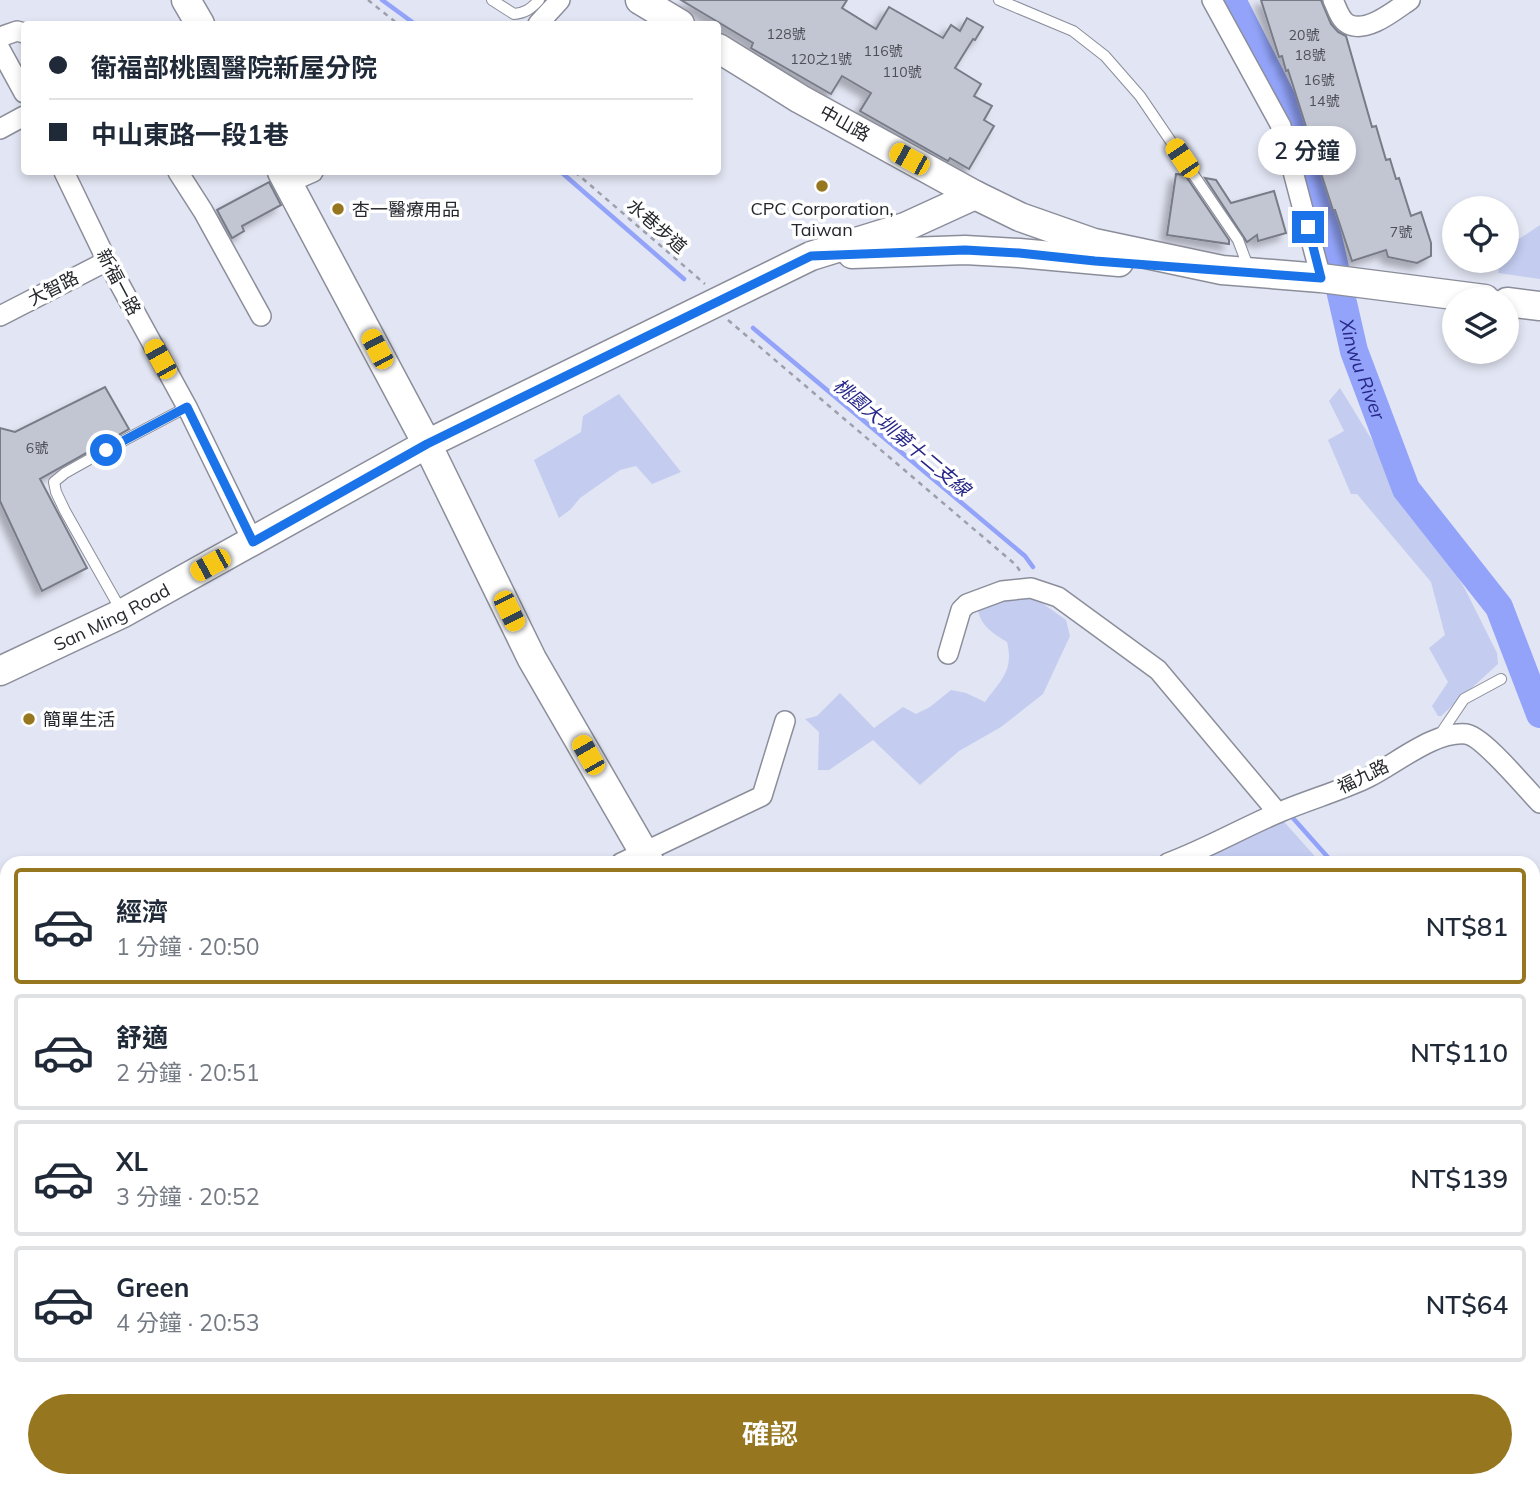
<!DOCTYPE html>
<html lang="zh-TW">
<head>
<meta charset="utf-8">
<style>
  :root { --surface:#fff; --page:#f2f2f3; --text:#1f2937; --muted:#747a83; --line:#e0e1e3; --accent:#96761e }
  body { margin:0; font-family:Mulish,"Noto Sans TC",sans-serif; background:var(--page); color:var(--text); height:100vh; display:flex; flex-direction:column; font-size:26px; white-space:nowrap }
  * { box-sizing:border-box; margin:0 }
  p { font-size:23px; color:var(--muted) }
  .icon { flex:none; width:38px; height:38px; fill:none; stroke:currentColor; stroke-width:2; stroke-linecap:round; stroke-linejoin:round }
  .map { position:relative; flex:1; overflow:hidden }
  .details { position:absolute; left:0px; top:856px; width:1540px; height:632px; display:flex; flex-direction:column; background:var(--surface); border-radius:21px 21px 0 0; box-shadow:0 4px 10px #0003 }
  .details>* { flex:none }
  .top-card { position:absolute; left:21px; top:21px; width:700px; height:154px; border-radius:7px; box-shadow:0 4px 10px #0003; display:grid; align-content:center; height:154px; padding:0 28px; background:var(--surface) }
  .fabs { position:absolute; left:1442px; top:196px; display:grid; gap:14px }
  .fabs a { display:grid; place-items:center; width:77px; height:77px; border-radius:50%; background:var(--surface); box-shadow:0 4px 10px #0003; font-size:35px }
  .end { position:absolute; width:32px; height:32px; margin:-16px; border:9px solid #1a73e8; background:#fff; box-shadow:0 0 0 4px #fff }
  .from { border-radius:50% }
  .bubble { position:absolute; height:49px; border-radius:24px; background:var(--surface); box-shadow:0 4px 10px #0003; font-size:23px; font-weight:600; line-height:49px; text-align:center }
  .car { position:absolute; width:21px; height:42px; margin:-21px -10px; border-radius:9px; box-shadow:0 0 5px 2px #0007; background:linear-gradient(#f5c518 24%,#345 0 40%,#f5c518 0 76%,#345 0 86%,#f5c518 0) }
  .top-card b { display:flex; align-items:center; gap:24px; height:66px; font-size:26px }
  .top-card b+b { border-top:2px solid var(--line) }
  .top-card i { width:18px; height:18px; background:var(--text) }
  ul { padding:12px 0 0; list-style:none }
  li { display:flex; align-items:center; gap:21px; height:116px; margin:0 14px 10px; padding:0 14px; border:4px solid var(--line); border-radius:7px }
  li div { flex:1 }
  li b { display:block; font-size:26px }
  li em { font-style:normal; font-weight:600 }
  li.current { border-color:var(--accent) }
  li>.icon { width:63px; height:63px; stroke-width:1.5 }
  .button { display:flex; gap:14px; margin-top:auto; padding:14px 28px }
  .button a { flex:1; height:80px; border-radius:42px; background:var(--accent); color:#fff; font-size:28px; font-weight:600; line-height:80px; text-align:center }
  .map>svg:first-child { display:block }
  .green { fill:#c4cdf0 }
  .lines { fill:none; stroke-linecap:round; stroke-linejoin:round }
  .stream { stroke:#92a3f9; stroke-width:4.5 }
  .river { stroke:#92a3f9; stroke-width:28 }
  .building { fill:#c2c6d3; stroke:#787b87; stroke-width:2; filter:url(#shadow) }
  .lane-casing { stroke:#8b8e9a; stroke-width:12 }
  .street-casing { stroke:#8b8e9a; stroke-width:22 }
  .secondary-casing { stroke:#8b8e9a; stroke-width:31 }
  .path { stroke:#9da0aa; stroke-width:2.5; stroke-dasharray:5 5; stroke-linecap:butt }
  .lane { stroke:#fff; stroke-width:10 }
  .street { stroke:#fff; stroke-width:19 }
  .secondary { stroke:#fff; stroke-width:28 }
  .route { stroke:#1a73e8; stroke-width:9 }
  .poi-dot { fill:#96761e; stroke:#fff; stroke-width:2.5 }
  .labels { text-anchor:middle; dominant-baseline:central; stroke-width:7; stroke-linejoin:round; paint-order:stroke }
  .number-label { font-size:14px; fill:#4d4f56 }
  .street-label { font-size:18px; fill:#26272c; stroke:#fff }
  .poi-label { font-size:18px; fill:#26272c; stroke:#fff; text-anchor:start }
  .water-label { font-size:19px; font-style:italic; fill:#272789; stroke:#fff }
</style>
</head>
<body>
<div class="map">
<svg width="1540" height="1486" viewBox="0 0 1540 1486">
  <defs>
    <filter id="shadow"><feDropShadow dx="-6" dy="6" stdDeviation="3.5" flood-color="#0004"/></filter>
  </defs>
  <rect width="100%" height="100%" fill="#e2e5f3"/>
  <path class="green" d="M1540 225V279L1498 273 1501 261H1507V247Z
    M1340 388 1383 458 1433 533 1466 591 1497 653 1498 664 1441 716H1438L1432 706 1448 682 1429 648 1445 635 1431 582 1357 494H1351L1328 440 1344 431 1329 401Z
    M619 394 681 472 652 484 636 466 620 470 580 498 571 509 559 518 534 460 581 432 583 416Z
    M1035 598 1066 620 1070 636 1043 694 1001 727 959 751 920 785 873 740 829 770H818L819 732 805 719 817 716 840 693 874 728 903 707 916 714 930 707 951 690 966 693 985 702C1001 680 1014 671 1007 642 993 633 980 626 978 609L993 600Z
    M1278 815 1321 863H1188Z"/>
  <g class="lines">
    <path class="stream" d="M382 0 415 24
      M561 172 684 279
      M753 328 1025 556 1033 567
      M1292 817 1333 863
      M1533 1087 1540 1095"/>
    <path class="river" id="s1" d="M1232 0 1308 150 1354 351 1406 489 1499 607 1540 714"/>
  </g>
  <path class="building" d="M681 0H847L842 8 876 29 889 7 943 38 951 25 960 31 967 18 983 27 975 40 973 39 955 68 981 84 974 96 992 106 984 120 994 126 969 169 950 158 948 161 860 111 871 93 842 76 831 94 751 48 753 43Z
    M1261 0H1321L1331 24 1338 32 1346 36 1372 127 1376 126 1386 160 1390 159 1396 179 1399 178 1411 216 1421 212 1431 243V256L1417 263 1388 257 1386 250 1352 261 1335 210H1333L1316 158 1288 70 1286 71 1282 56 1279 57Z
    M1176 174 1185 175 1229 240V244L1167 235Z
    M1205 178 1216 180 1231 203 1274 191 1286 233 1258 241 1257 235 1247 242Z
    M269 182 281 205 242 226 244 231 232 238 217 210Z
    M105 387 129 429 40 479 87 568 42 591 0 501V428L15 432Z"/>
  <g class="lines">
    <g class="lane-casing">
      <path id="lane" d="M492 0 514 14C525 13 531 9 539 0
        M999 0 1073 31 1105 56 1140 96 1238 240 1249 269
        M122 612 65 511 56 492 54 482 65 473 106 450 187 407
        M1439 736 1464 699 1501 679"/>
    </g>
    <g class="street-casing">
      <path id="street" d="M1212 0 1281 126 1321 278
        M1333 0C1337 8 1340 20 1348 24 1367 34 1395 10 1410 0
        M538 24 560 0
        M0 37 17 31 24 33
        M0 49 24 93
        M0 129 24 116
        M64 172 107 261 187 407 253 542
        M178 172 203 211 261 316
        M288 183 313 172
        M0 316 107 261
        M948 654 961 610 967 604 1002 591 1031 588 1058 597 1158 670 1278 813
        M621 863 762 796 785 721
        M1168 863C1206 849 1242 828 1280 812 1308 800 1337 792 1365 779 1394 766 1432 731 1466 734 1483 736 1526 789 1540 803
        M0 1429 7 1426"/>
    </g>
    <g class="secondary-casing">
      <g id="secondary">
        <path d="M186 0 200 24"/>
        <path d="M640 0 680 24"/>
        <path d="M718 48 800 99 975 195 1020 217 1094 243 1222 270 1321 278 1485 299"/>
        <path d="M282 172 427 444 532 659 650 863"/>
        <path d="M852 254 965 250 1019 253 1119 262"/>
        <path d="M1507 302 1540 306"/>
        <path id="s2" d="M0 671 123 613 427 444 811 256 905 227 975 195"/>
        <path d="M963 1480 966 1486"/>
      </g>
    </g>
    <path class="path" d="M368 0 398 24
      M575 172 705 284
      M728 320 1016 565 1020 571
      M1533 1124 1540 1132"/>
    <use href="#lane" class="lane"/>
    <use href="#street" class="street"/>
    <use href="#secondary" class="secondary"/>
  </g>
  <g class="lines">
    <path class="route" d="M106 450 187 407 253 542 427 444 811 256 965 250 1019 253 1095 261 1321 278 1308 227"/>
  </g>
  <g class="poi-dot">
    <circle cx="822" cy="186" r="7"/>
    <circle cx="338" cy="209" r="7"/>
    <circle cx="29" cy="719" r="7"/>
  </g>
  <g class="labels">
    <g class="number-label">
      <text x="786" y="34">128號</text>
      <text x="1304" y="35">20號</text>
      <text x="883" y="51">116號</text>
      <text x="1310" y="55">18號</text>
      <text x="821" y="59">120之1號</text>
      <text x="902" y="72">110號</text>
      <text x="1319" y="80">16號</text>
      <text x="1324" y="101">14號</text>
      <text x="1401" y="232">7號</text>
      <text x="37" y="448">6號</text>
    </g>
    <g class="street-label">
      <text transform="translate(845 123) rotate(29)">中山路</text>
      <text transform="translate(657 226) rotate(41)">水巷步道</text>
      <text transform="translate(119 282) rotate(62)">新福一路</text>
      <text transform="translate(53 288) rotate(-27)">大智路</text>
      <text stroke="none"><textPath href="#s2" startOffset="124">San Ming Road</textPath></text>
      <text transform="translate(1363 776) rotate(-26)">福九路</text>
    </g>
    <g class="poi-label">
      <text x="822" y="208" text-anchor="middle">CPC Corporation,<tspan x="822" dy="21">Taiwan</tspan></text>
      <text x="352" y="209">杏一醫療用品</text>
      <text x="43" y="719">簡單生活</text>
    </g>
    <g class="water-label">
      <text stroke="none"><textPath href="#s1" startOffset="394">Xinwu River</textPath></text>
      <text transform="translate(902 437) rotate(40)">桃園大圳第十二支線</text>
    </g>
  </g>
</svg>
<div class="fabs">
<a><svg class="icon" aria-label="locate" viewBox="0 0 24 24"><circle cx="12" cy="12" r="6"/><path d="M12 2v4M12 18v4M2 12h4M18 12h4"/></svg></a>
<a><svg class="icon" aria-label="layers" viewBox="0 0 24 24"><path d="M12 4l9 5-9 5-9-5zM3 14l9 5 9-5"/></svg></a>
</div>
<i class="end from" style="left:106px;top:450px"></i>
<i class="end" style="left:1308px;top:227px"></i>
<div class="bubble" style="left:1258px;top:126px;width:98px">2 分鐘</div>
<i class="car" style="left:1182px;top:158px;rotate:326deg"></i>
<i class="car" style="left:909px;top:159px;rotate:299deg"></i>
<i class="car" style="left:377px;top:349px;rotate:332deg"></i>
<i class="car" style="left:160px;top:359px;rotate:331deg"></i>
<i class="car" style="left:210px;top:565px;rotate:241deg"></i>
<i class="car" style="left:509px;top:611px;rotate:154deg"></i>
<i class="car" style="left:588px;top:755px;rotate:330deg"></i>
<div class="top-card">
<b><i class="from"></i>衛福部桃園醫院新屋分院</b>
<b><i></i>中山東路一段1巷</b>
</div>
<section class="details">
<ul>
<li class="current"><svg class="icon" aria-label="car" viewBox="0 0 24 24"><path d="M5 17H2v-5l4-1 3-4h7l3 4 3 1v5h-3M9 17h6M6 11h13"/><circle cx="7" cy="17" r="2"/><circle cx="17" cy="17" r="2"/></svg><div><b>經濟</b><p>1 分鐘 · 20:50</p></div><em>NT$81</em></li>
<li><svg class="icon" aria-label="car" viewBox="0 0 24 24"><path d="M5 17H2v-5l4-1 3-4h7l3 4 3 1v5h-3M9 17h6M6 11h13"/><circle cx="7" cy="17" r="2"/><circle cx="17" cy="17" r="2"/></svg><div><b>舒適</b><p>2 分鐘 · 20:51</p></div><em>NT$110</em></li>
<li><svg class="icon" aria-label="car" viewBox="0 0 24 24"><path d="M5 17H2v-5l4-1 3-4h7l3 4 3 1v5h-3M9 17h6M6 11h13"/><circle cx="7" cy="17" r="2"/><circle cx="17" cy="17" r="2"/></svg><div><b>XL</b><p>3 分鐘 · 20:52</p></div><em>NT$139</em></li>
<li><svg class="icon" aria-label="car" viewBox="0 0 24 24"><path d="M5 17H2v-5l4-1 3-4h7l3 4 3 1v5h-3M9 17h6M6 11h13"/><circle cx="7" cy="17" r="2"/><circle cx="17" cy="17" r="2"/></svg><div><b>Green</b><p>4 分鐘 · 20:53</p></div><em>NT$64</em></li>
</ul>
<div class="button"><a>確認</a></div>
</section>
</div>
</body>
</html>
